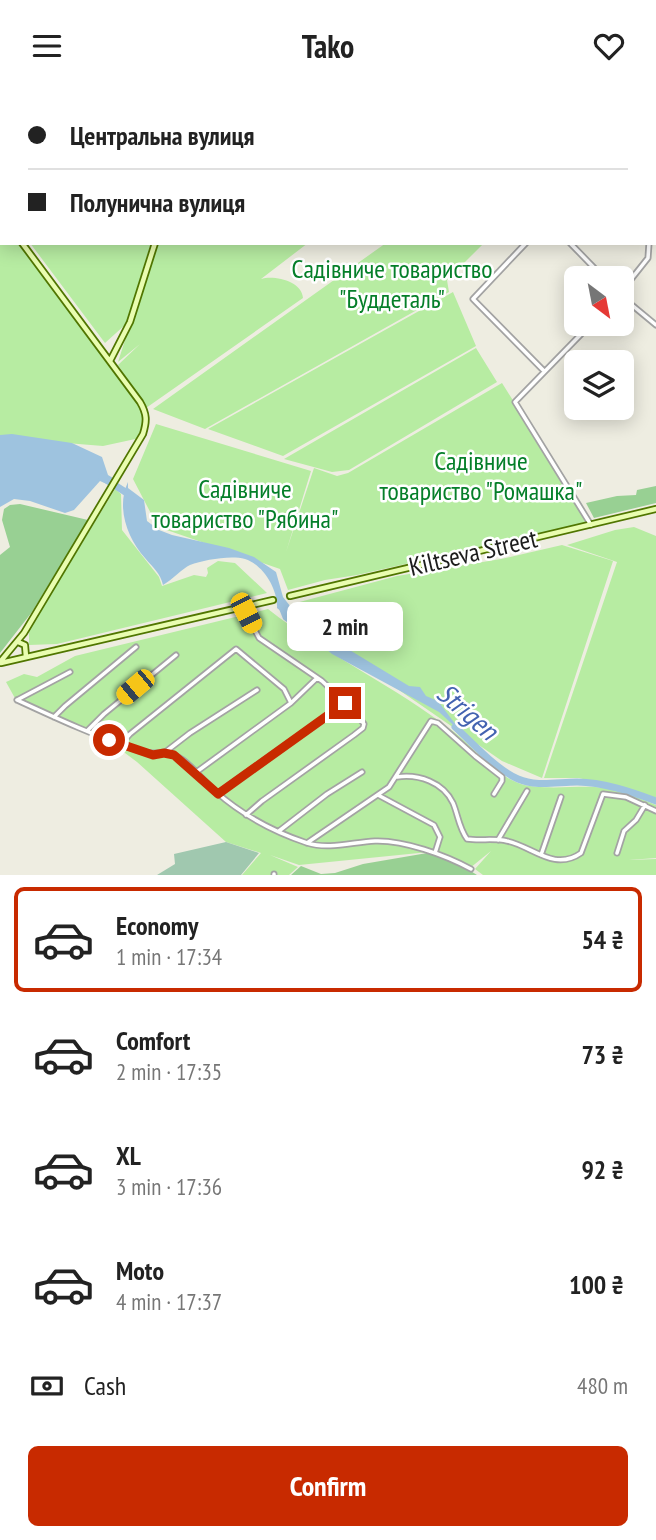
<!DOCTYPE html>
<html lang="en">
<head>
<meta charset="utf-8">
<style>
  :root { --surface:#fff; --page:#f2f2f2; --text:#222; --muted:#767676; --line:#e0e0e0; --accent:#c82a00 }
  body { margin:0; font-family:"PT Sans Narrow",sans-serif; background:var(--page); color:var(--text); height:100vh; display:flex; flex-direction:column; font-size:26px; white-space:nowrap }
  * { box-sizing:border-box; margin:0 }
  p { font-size:23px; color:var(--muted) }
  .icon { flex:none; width:38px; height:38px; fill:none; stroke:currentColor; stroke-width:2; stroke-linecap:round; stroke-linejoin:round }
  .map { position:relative; height:784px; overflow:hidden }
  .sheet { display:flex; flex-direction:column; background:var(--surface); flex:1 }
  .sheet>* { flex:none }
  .banner { position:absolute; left:0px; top:0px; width:656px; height:154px; box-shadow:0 4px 18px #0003; display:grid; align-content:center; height:154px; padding:0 28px; background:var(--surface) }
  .needle { width:46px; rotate:148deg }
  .buttons { position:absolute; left:564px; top:175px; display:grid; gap:14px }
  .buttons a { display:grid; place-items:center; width:70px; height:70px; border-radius:10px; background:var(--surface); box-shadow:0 4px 18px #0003; font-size:35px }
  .end { position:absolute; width:32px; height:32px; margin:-16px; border:9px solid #c82a00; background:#fff; box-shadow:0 0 0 4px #fff }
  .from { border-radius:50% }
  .bubble { position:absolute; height:49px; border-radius:10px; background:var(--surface); box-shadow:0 4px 18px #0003; font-size:23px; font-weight:700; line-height:49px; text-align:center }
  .car { position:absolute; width:21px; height:42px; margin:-21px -10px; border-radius:9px; box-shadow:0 0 5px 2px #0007; background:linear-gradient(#f5c518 24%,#345 0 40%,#f5c518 0 76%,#345 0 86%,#f5c518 0) }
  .banner b { display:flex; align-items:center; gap:24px; height:66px; font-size:26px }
  .banner b+b { border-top:2px solid var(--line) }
  .banner i { width:18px; height:18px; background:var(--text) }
  ul { padding:12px 0 0; list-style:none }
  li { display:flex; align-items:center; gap:21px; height:105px; margin:0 14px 10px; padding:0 14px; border:4px solid transparent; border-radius:10px }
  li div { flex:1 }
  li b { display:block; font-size:26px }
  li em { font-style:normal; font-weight:700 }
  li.selected { border-color:var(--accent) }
  li>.icon { width:63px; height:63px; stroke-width:1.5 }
  .pay { display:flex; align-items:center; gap:18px; height:77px; padding:0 28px; font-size:26px }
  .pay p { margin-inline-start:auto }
  .action { display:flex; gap:14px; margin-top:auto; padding:14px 28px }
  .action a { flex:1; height:80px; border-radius:10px; background:var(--accent); color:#fff; font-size:28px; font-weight:700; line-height:80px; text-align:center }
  header { display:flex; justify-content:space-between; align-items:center; height:91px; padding:0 28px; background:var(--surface); font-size:32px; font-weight:700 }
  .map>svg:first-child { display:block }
  .grass { fill:#b7eca2 }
  .forest { fill:#98d093 }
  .cemetery { fill:#a0c8af }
  .water { fill:#9ec3df }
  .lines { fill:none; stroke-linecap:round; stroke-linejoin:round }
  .river { stroke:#9ec3df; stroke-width:7 }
  .street-casing { stroke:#a3a3a3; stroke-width:7 }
  .secondary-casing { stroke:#507600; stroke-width:8 }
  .street { stroke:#fff; stroke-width:3.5 }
  .secondary { stroke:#e9fdb0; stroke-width:4.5 }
  .route { stroke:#c82a00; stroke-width:9 }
  .labels { text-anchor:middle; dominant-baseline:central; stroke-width:5; stroke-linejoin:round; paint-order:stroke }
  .park-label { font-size:26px; fill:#057f29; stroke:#fff }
  .street-label { font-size:26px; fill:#1c1c1c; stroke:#fff }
  .water-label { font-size:28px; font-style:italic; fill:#4363b1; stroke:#fff }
</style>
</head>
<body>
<header><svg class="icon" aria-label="menu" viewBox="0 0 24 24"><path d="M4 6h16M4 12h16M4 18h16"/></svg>Tako<svg class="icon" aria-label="heart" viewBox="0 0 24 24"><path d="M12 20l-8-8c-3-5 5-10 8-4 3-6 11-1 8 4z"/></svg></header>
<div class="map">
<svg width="656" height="784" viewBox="0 0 656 784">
  <rect width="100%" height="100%" fill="#eeede1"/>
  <path class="grass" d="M0 0H154V2H2V115Z
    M204 0H462L463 2H204Z
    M0 123 2 152H22L140 311 146 325 140 347 103 355 17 348 0 351Z
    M30 152H151L126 233 105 252Z
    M156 152H308L261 188C274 184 302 190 303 207L146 317 118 274 140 253 118 271Z
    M386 152H484L447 189 449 201 205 338 153 318Z
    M453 201 476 255 283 365 208 338Z
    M476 257 497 291 349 379 332 381 284 368Z
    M502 292 590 431 357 484 325 489 288 499 280 478 158 436 133 388 156 333 311 380 286 461 314 377 337 385 348 382Z
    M115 398 121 403 122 439 159 486 162 495 194 484 206 486 208 482 207 477 218 470 235 472 267 502 57 553 29 554V539Z
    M634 436 656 445V707L579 687H544L617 471 567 454 615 439Z
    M562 454 613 470 542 687 502 670 322 546 302 529 292 513 397 485 501 468Z
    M268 518C326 564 395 595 454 641 475 657 494 684 521 693 540 699 573 695 595 696 616 697 637 706 656 714V767L629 769 656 768V784H483L475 778 491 760 470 777 439 760 299 774 270 764 298 776 289 784H242L261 762 226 751 137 671 109 650 65 633 16 609 6 591 24 583 37 586 75 565Z"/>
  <path class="forest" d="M656 395V412L594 427 586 412 617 405 636 404 637 399Z
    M20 413 88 429 32 521 0 562V464L10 456 2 429 4 418 10 414Z
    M439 760 477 784H291L301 775 321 783 335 782 363 773Z"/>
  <path class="cemetery" d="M226 751 259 762 241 784H157L175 773 174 763Z"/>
  <path class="water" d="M12 343 72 352 102 366 108 384 113 387 109 394 100 390 74 419 65 422 30 410 14 408 0 416V344Z
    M128 391V397L144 409 147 430 159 439 172 444 229 457 254 466 276 481 283 506 302 530 322 546 343 555 409 595 420 596 426 605 438 610 462 642 439 621 332 563 277 517C278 499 264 474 245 468 230 464 204 469 190 474 183 477 172 489 163 494 160 481 153 477 145 467 127 447 116 416 128 391Z"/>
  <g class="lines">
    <path class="river" d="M102 386 130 404
      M282 516 286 526 308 541
      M455 636C474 653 494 677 518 688 536 696 558 691 577 691 603 691 632 701 656 710"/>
    <g class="street-casing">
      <path id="street" d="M526 152 473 208 544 280
        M570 152 604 187
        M621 201 648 167 649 152
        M621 205 656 234
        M591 434 515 311 591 233
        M246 522 259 547 322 590 354 620 364 633 363 637 354 644 262 710 246 724
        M17 609C58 628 97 646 140 660 153 664 164 660 176 665 190 671 203 690 215 700 241 723 274 741 307 752 329 759 353 751 375 750 404 749 445 764 471 778
        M17 609 70 581
        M54 626 65 615 136 556
        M87 640 104 623 176 564
        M121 653 130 643 236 558 284 598 291 612
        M164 662 190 642 257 599
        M195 682 291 612 317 587
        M397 686C419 683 443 691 453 712 458 724 459 737 467 748 480 750 494 747 507 750 532 755 554 781 581 762L603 703 626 706 656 720
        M218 702 345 612
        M378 704 434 734 440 746 435 762
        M279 740 327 703 362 681
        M498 749 527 700
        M307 752 389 696 431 630 438 632 475 665 502 686V690L494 703
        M617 762 624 740 636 729 645 714
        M541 764 561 706
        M274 783V784"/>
    </g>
    <g class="secondary-casing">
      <path id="secondary" d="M203 2V0
        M0 123 2 125
        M110 270 130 231 155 152
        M290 505 656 418
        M18 551 25 554 26 566
        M0 571 24 542 143 343C147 330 147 323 140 311L22 152
        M1 572 273 509"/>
    </g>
    <use href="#street" class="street"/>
    <use href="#secondary" class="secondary"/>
  </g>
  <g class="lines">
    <path class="route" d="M109 649 153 664 164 662 174 664 218 703 345 612"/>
  </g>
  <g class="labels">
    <g class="park-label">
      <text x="392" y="177">Садівниче товариство<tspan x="392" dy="30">"Буддеталь"</tspan></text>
      <text x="481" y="369">Садівниче<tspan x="481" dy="30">товариство "Ромашка"</tspan></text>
      <text x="245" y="397">Садівниче<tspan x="245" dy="30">товариство "Рябина"</tspan></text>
    </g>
    <g class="street-label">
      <text transform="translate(473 461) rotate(-13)">Kiltseva Street</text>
    </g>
    <g class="water-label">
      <text transform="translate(468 620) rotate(41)">Strigen</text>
    </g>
  </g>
</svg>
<div class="buttons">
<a><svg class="needle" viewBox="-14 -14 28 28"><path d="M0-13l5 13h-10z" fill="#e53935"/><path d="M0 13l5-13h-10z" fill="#767676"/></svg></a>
<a><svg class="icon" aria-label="layers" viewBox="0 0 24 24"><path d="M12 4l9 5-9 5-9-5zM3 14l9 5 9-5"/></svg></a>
</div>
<i class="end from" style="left:109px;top:649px"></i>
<i class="end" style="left:345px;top:612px"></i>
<div class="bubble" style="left:287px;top:511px;width:116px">2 min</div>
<i class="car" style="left:246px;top:522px;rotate:153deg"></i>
<i class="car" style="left:135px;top:596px;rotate:230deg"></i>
<div class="banner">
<b><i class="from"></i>Центральна вулиця</b>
<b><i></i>Полунична вулиця</b>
</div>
</div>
<section class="sheet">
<ul>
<li class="selected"><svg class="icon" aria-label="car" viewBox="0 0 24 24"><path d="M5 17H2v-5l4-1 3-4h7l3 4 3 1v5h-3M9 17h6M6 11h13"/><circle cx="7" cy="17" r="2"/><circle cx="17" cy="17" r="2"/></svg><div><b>Economy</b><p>1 min · 17:34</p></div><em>54 ₴</em></li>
<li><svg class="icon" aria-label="car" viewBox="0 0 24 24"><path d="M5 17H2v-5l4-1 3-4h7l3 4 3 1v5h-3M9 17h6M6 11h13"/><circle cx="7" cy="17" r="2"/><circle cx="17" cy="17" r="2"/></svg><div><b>Comfort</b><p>2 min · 17:35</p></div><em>73 ₴</em></li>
<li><svg class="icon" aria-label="car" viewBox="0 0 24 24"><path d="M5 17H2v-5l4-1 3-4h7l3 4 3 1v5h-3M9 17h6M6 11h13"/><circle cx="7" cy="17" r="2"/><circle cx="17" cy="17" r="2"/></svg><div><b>XL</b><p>3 min · 17:36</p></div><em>92 ₴</em></li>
<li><svg class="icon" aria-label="car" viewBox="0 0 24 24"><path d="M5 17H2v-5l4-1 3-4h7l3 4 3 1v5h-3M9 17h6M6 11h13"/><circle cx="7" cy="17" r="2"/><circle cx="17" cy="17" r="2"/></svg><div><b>Moto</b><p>4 min · 17:37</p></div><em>100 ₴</em></li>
</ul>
<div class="pay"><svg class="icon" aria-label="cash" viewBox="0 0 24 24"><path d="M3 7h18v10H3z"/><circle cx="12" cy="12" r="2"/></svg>Cash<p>480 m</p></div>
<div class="action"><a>Confirm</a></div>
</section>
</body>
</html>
